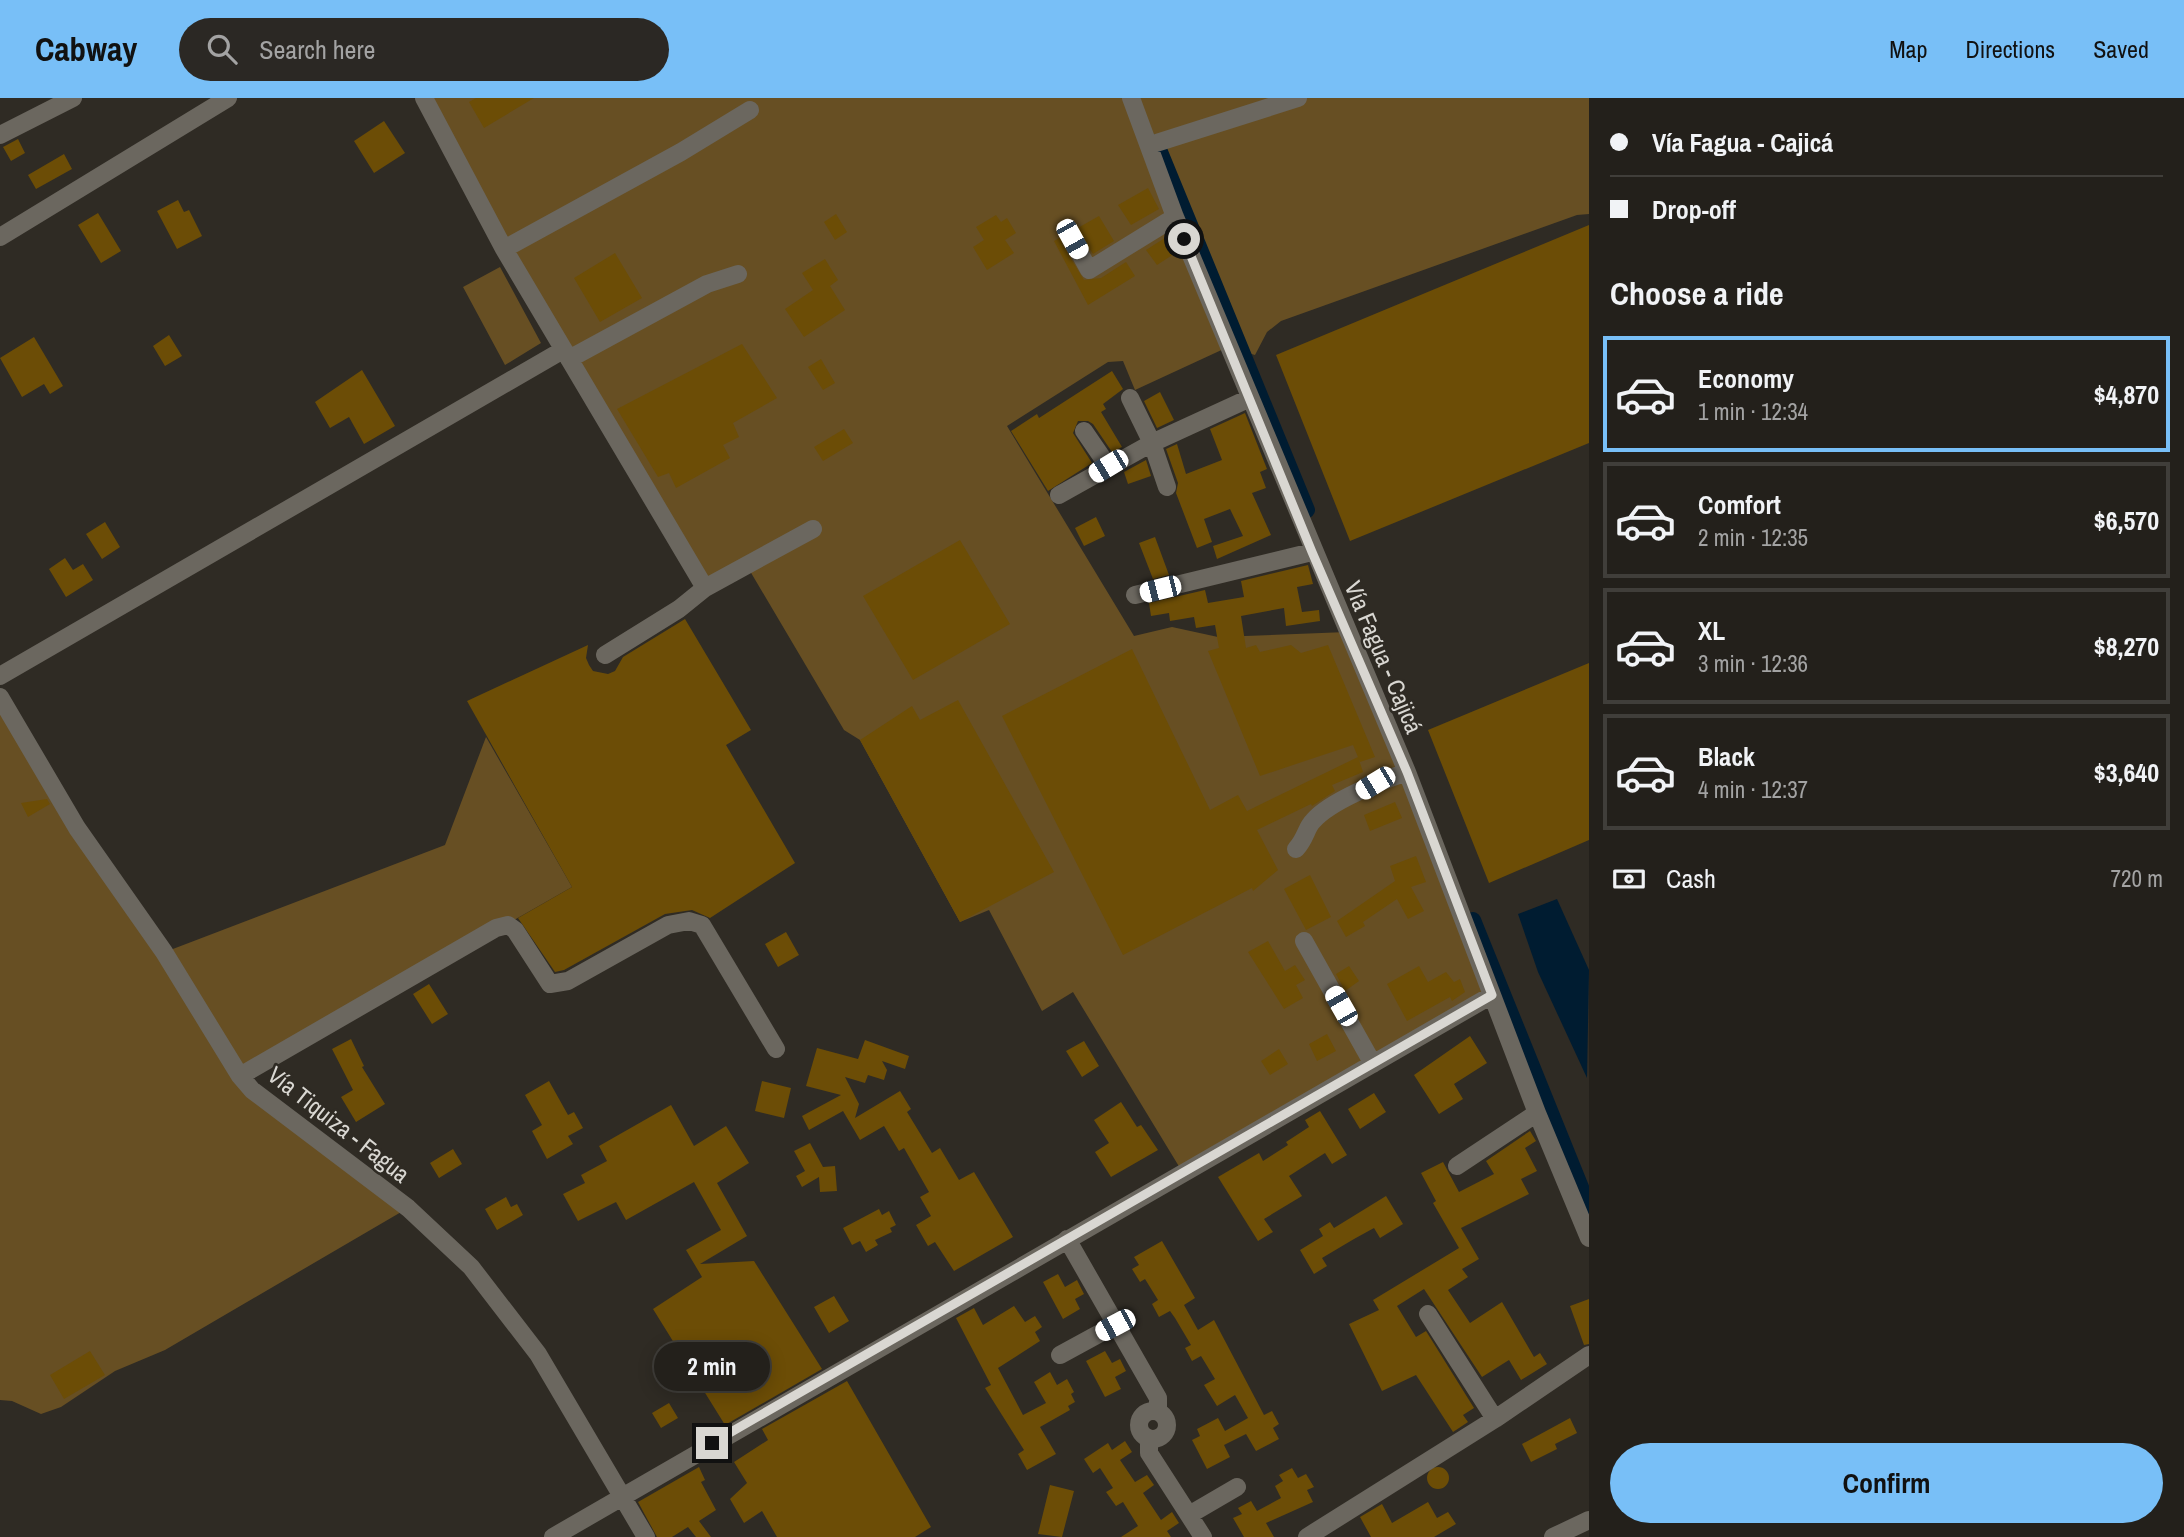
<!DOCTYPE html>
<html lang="en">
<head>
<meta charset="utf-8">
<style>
  :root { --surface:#23201b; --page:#2b2824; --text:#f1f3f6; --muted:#a3a3a3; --line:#403e3a; --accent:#78bff7 }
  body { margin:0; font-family:"Archivo Narrow",sans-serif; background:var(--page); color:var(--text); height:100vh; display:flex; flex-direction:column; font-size:26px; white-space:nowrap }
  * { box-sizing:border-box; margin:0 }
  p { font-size:23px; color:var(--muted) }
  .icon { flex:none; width:38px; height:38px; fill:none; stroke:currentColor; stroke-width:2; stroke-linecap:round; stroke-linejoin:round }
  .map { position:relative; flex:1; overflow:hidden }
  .sheet { display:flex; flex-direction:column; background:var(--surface); width:595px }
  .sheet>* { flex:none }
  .banner { display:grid; align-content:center; height:154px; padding:0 21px; background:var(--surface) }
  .end { position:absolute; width:32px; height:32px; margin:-16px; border:9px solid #d9d7d2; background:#111; box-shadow:0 0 0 4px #111 }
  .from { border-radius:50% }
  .bubble { position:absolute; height:49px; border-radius:24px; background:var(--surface); box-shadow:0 4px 18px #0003,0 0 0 2px var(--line); font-size:23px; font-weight:800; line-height:49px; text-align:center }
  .car { position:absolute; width:21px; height:42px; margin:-21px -10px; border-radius:9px; box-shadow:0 0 5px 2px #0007; background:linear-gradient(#fff 24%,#345 0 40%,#fff 0 76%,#345 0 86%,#fff 0) }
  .banner b { display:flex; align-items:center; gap:24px; height:66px; font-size:26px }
  .banner b+b { border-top:2px solid var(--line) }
  .banner i { width:18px; height:18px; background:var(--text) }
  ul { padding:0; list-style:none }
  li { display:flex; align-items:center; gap:21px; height:116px; margin:0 14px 10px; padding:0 7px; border:4px solid var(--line); border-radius:0px }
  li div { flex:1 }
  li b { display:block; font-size:26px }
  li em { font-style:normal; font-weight:800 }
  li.selected { border-color:var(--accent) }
  li>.icon { width:63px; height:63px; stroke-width:1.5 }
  h2 { padding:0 21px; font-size:32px; line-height:84px }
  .pay { display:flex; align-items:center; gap:18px; height:77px; padding:0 21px; font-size:26px }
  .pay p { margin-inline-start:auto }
  .cta { display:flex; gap:14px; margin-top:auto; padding:14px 21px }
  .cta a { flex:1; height:80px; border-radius:42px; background:var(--accent); color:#111; font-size:28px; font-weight:800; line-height:80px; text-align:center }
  header { display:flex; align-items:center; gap:42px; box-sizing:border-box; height:98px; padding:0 35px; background:var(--accent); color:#111 }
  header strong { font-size:33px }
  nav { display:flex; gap:38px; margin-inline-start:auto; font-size:24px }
  .search { width:490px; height:63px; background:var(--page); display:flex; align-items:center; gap:18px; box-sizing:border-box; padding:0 24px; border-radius:38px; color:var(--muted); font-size:26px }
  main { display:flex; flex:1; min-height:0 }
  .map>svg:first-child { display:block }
  .green { fill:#674f23 }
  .water { fill:#001c31 }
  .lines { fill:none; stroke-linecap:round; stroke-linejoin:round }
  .canal { stroke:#001c31; stroke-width:16 }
  .building { fill:#6c4d06 }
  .minor { stroke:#6b675f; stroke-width:18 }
  .route { stroke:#d9d7d2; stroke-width:9 }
  .labels { text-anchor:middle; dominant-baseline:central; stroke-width:5; stroke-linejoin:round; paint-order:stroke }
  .street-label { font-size:24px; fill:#d9d7d2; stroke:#2f2b24 }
</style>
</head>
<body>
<header>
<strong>Cabway</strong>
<div class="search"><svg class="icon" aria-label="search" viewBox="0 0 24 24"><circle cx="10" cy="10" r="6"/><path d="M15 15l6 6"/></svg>Search here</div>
<nav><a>Map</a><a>Directions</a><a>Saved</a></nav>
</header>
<main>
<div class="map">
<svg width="1589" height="1439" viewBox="0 0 1589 1439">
  <rect width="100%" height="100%" fill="#2f2b24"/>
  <path class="green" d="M424 0H1589V116L1577 117 1281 223 1267 234 1255 257 1228 249 1135 292 1123 263 1108 264 1007 328 1134 538 1172 529 1218 539 1347 534 1492 897 1183 1075 1073 894 1042 913 989 812 960 824 860 642 844 632 747 468 705 490Z
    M500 169 541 245 505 267 463 189Z
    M0 610 165 854 445 747 486 639 572 789 240 978 408 1110 165 1252 115 1273 61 1309 41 1316 12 1303 0 1302Z"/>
  <path class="water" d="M1557 801 1589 872 1587 980 1538 874 1518 816Z"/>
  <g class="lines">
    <path class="canal" d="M1156 44 1307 412
      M1473 822 1589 1109"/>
  </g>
  <path class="building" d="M476 0H534L484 30 469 4Z
    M384 23 405 55 374 75 354 43Z
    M18 41 25 55 11 63 3 49Z
    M64 56 72 71 36 91 28 77Z
    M1148 90 1159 111 1131 127 1118 107Z
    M178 102 184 114 189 112 202 138 177 151 157 113Z
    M98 115 121 153 101 165 78 127Z
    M836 116 847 134 835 142 824 124Z
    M996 117 1001 124 1007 120 1016 135 1005 142 1014 155 987 172 973 149 984 142 976 129Z
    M1099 118 1114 143 1093 156 1076 131Z
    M1589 127V345L1350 443 1276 257Z
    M1168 138 1177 154 1157 167 1146 152Z
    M1061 139 1062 146 1084 182 1101 180 1126 164 1135 178 1088 207 1054 143Z
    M615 155 642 200 600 224 574 180Z
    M825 161 838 182 830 188 845 212 804 239 785 211 813 192 802 175Z
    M169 237 182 258 165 268 153 248Z
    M34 239 63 288 50 296 44 286 22 299 0 260Z
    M742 246 777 300 733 325 739 339 723 347 730 360 676 390 669 375 658 379 617 311Z
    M821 261 835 285 823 292 808 269Z
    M362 272 395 328 364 346 349 319 330 330 315 304Z
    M1112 273 1123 291 1103 306 1106 311 1101 314 1122 349 1112 354 1093 326 1088 323H1078L1073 335 1092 365 1048 393 1011 333 1037 316 1039 320Z
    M1160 294 1174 322 1157 330 1144 303Z
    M1245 315 1267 371 1260 374 1266 390 1252 395 1271 437 1217 461 1213 448 1243 438 1230 411 1204 421 1212 444 1197 450 1176 395 1178 385 1166 351 1177 346 1186 376 1222 362 1210 331Z
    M844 331 853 345 823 363 814 349Z
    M1146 362 1151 378 1128 386 1124 374Z
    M1096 419 1105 438 1084 448 1075 430Z
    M105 424 120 449 102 461 86 436Z
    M1155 439 1169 477 1153 481 1139 445Z
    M960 442 1010 526 913 582 863 498Z
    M65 460 73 472 83 466 93 482 66 499 49 471Z
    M1308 467 1313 486 1297 489 1302 514 1319 512 1320 523 1286 528 1284 510 1241 518 1246 550 1256 547 1260 554 1291 547 1301 555 1328 547 1375 659 1360 664 1353 647 1260 678 1208 553 1219 550 1215 527 1196 530 1194 519 1170 523 1169 515 1151 518 1149 505 1205 492 1208 505 1244 499 1241 483Z
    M685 521 751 632 726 647 795 765 710 820 692 812 665 816 564 872 555 874 518 820 572 789 467 603 588 547 586 560 589 567 593 573 608 576 615 573 623 559Z
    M1132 551 1210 712 1238 697 1247 713 1358 659 1363 674 1332 687 1335 693 1312 708 1311 706 1257 732 1278 772 1253 793 1252 790 1123 857 1002 618Z
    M1589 565V742L1489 785 1428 632Z
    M958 602 1054 774 960 824 860 642 912 608 920 622Z
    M47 701 50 706 28 719 21 705Z
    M1395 704 1402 720 1370 733 1364 717Z
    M1416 758 1426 784 1411 789 1424 813 1408 821 1397 801 1363 824 1365 828 1346 839 1337 823 1395 783 1390 768Z
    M1310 777 1331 819 1306 832 1284 791Z
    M786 834 799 857 778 869 765 846Z
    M1268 843 1285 873 1295 867 1305 882 1296 887 1303 900 1284 911 1248 854Z
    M1349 868 1359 883 1345 893 1336 876Z
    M1419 868 1428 884 1446 874 1454 884 1460 881 1465 894 1452 903 1450 899 1407 923 1387 886Z
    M429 886 448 916 432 926 413 896Z
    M1327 936 1336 953 1317 963 1309 946Z
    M1470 938 1487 965 1454 986 1463 1001 1439 1016 1414 977Z
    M351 941 364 968 362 969 385 1006 356 1024 341 999 353 992 332 951Z
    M865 942 909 958 905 971 882 963 887 972 884 982 868 977 865 985 845 979 859 1006 855 1020 900 993 911 1011 907 1014 932 1055 940 1050 959 1082 974 1074 1013 1139 954 1173 935 1144 928 1148 916 1127 931 1118 920 1099 929 1094 904 1050 899 1053 884 1028 860 1042 843 1013 809 1032 802 1018 841 997 806 988 817 950 858 961Z
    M1084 943 1099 968 1082 979 1066 953Z
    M1279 951 1288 966 1270 977 1261 963Z
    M549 983 568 1017 574 1014 583 1030 568 1038 573 1046 547 1061 532 1033 542 1027 525 997Z
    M762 983 791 990 784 1020 755 1013Z
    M1374 995 1386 1014 1360 1031 1348 1011Z
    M1121 1004 1137 1029 1141 1027 1158 1052 1111 1079 1095 1054 1109 1045 1094 1022Z
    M671 1007 694 1048 726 1028 749 1065 717 1085 747 1138 700 1166 754 1163 822 1271 725 1327 653 1211 702 1179 686 1152 721 1132 694 1084 626 1122 616 1104 578 1123 563 1096 585 1085 581 1077 607 1063 599 1048Z
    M1320 1013 1347 1057 1332 1066 1325 1055 1289 1078 1302 1098 1264 1121 1273 1134 1258 1143 1218 1079 1259 1055 1263 1063 1288 1047 1286 1044 1309 1029 1305 1022Z
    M1530 1033 1536 1043 1525 1050 1537 1073 1521 1081 1529 1096 1461 1130 1479 1161 1462 1171 1468 1179 1448 1192 1470 1225 1502 1204 1534 1259 1540 1255 1547 1266 1521 1282 1509 1262 1482 1279 1424 1191 1397 1208 1416 1239 1426 1233 1474 1310 1463 1317 1468 1324 1453 1334 1416 1277 1382 1293 1349 1226 1379 1212 1373 1202 1459 1150 1433 1105 1436 1103 1421 1075 1443 1064 1459 1094 1494 1076 1486 1063Z
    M810 1045 823 1069 835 1068 837 1093 820 1094 819 1079 802 1089 796 1078 805 1073 794 1053Z
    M453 1051 462 1066 439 1080 430 1065Z
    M1386 1098 1403 1126 1380 1140 1374 1130 1354 1141 1322 1160 1327 1168 1314 1176 1300 1152 1323 1138 1319 1131 1330 1124 1334 1130Z
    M506 1099 511 1109 517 1106 523 1117 497 1132 485 1111Z
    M879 1111 882 1117 889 1113 896 1127 890 1130 892 1134 875 1142 878 1147 866 1154 860 1143 852 1147 843 1130Z
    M1162 1143 1195 1200 1184 1207 1198 1232 1214 1222 1264 1317 1272 1313 1279 1326 1273 1330 1279 1341 1256 1353 1246 1336 1224 1347 1230 1359 1207 1371 1192 1342 1200 1338 1197 1331 1218 1320 1225 1333 1248 1320 1235 1297 1217 1308 1204 1287 1215 1281 1201 1258 1192 1263 1185 1250 1191 1247 1175 1220 1170 1213 1159 1219 1152 1206 1158 1202 1145 1181 1140 1184 1132 1171 1139 1167 1134 1159Z
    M1058 1176 1065 1189 1077 1182 1084 1196 1075 1201 1080 1211 1063 1221 1043 1184Z
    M834 1198 849 1223 829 1235 814 1209Z
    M1589 1201V1246L1584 1247 1570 1208Z
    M1014 1208 1025 1224 1035 1218 1042 1229 1035 1234 1040 1243 998 1270 1023 1317 1046 1305 1034 1284 1050 1274 1057 1287 1067 1281 1074 1294 1071 1296 1075 1304 1068 1308 1070 1312 1040 1329 1056 1356 1027 1372 1018 1356 1024 1352 985 1290 991 1287 956 1220 974 1210 983 1227Z
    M90 1253 105 1277 64 1301 50 1277Z
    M1105 1253 1112 1265 1120 1261 1126 1273 1115 1279 1121 1291 1105 1299 1086 1263Z
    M847 1283 931 1429 915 1439H777L762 1413 744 1425 730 1401 747 1385 734 1364 768 1342 762 1331Z
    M669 1305 678 1320 661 1330 652 1315Z
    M1570 1320 1577 1335 1555 1346 1557 1351 1531 1364 1522 1346Z
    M1125 1343 1132 1354 1120 1362 1135 1384 1147 1377 1154 1387 1143 1395 1161 1422 1172 1414 1179 1425 1167 1433 1171 1439H1121L1138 1428 1123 1404 1116 1408 1106 1394 1113 1390 1100 1370 1093 1375 1084 1361 1108 1345 1112 1352Z
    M699 1369 705 1382 701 1384 716 1412 699 1423 711 1439H696L688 1429 672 1439H657L638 1404Z
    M1427 1380a11 11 0 1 1 22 0a11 11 0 1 1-22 0Z
    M1292 1370 1298 1380 1306 1376 1314 1389 1307 1392 1313 1404 1266 1425 1274 1439H1244L1233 1420 1242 1416 1238 1410 1251 1403 1257 1413 1281 1400 1275 1388 1283 1383 1279 1377Z
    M1050 1387 1074 1393 1062 1439 1038 1436Z
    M1428 1404 1437 1420 1448 1414 1456 1426 1434 1439H1371L1360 1419 1382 1406 1392 1425Z"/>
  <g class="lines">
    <path class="minor" d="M424 0 504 151 705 490
      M1131 0 1175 119 1407 674 1537 1015 1589 1140
      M0 37 73 0
      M1150 47 1298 0
      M0 139 228 0
      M1072 141 1089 172 1175 119
      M504 151 681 54 750 12
      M569 261 707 186 738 176
      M1130 300 1152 345 1167 389
      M1084 333 1108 368
      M1059 397 1152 345 1250 300
      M1135 497 1312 454
      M605 557 679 511 705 490 813 431
      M0 578 563 252
      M0 599 77 730 164 854 240 978 252 992 408 1110 471 1169 538 1256 646 1439
      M1296 751C1306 740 1306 730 1313 723 1330 703 1381 683 1407 674
      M1304 843 1373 966
      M240 978 496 830 508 827 515 832 550 886 568 883 668 827 689 823 702 827 776 951
      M1457 1068 1537 1015
      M1067 1141 1158 1300V1313
      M1428 1216 1495 1321
      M1060 1257 1115 1227
      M1139 1327a14 14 0 1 1 28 0a14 14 0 1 1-28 0Z
      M1149 1341V1355L1203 1439
      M1189 1417 1237 1389
      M553 1439 1492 897
      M1307 1439 1495 1321 1589 1257
      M1553 1439 1589 1422"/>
  </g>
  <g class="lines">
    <path class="route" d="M712 1345 1492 897 1407 674 1312 454 1184 141"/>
  </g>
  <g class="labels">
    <g class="street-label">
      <text transform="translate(1384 559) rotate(67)">Vía Fagua - Cajicá</text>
      <text transform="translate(339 1026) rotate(38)">Vía Tiquiza - Fagua</text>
    </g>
  </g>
</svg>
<i class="end from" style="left:1184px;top:141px"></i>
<i class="end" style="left:712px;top:1345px"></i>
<div class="bubble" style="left:654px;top:1244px;width:116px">2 min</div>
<i class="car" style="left:1072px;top:141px;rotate:151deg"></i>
<i class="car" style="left:1108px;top:368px;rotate:239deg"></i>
<i class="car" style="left:1160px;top:491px;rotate:256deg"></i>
<i class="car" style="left:1375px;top:685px;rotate:239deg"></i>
<i class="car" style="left:1341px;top:908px;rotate:330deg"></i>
<i class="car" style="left:1115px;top:1227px;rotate:242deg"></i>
</div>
<section class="sheet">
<div class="banner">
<b><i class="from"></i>Vía Fagua - Cajicá</b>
<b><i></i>Drop-off</b>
</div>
<h2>Choose a ride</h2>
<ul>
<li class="selected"><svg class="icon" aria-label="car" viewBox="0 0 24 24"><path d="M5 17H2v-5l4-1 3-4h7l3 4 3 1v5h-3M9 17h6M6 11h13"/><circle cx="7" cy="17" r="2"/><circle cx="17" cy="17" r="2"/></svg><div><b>Economy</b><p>1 min · 12:34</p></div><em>$4,870</em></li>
<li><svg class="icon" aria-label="car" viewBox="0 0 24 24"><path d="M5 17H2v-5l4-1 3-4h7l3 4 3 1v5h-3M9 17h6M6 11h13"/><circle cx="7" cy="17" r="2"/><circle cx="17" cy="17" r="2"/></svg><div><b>Comfort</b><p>2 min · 12:35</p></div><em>$6,570</em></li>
<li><svg class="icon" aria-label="car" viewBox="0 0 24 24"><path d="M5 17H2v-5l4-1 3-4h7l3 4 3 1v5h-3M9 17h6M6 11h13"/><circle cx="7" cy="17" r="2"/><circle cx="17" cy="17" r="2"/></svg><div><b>XL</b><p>3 min · 12:36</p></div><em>$8,270</em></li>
<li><svg class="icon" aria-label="car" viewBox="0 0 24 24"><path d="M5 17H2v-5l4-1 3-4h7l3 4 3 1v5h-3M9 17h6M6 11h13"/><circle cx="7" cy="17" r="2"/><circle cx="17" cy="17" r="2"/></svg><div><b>Black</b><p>4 min · 12:37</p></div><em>$3,640</em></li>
</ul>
<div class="pay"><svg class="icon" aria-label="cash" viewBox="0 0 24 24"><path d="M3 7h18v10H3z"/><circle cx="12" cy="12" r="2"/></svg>Cash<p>720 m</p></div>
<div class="cta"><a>Confirm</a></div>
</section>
</main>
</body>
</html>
